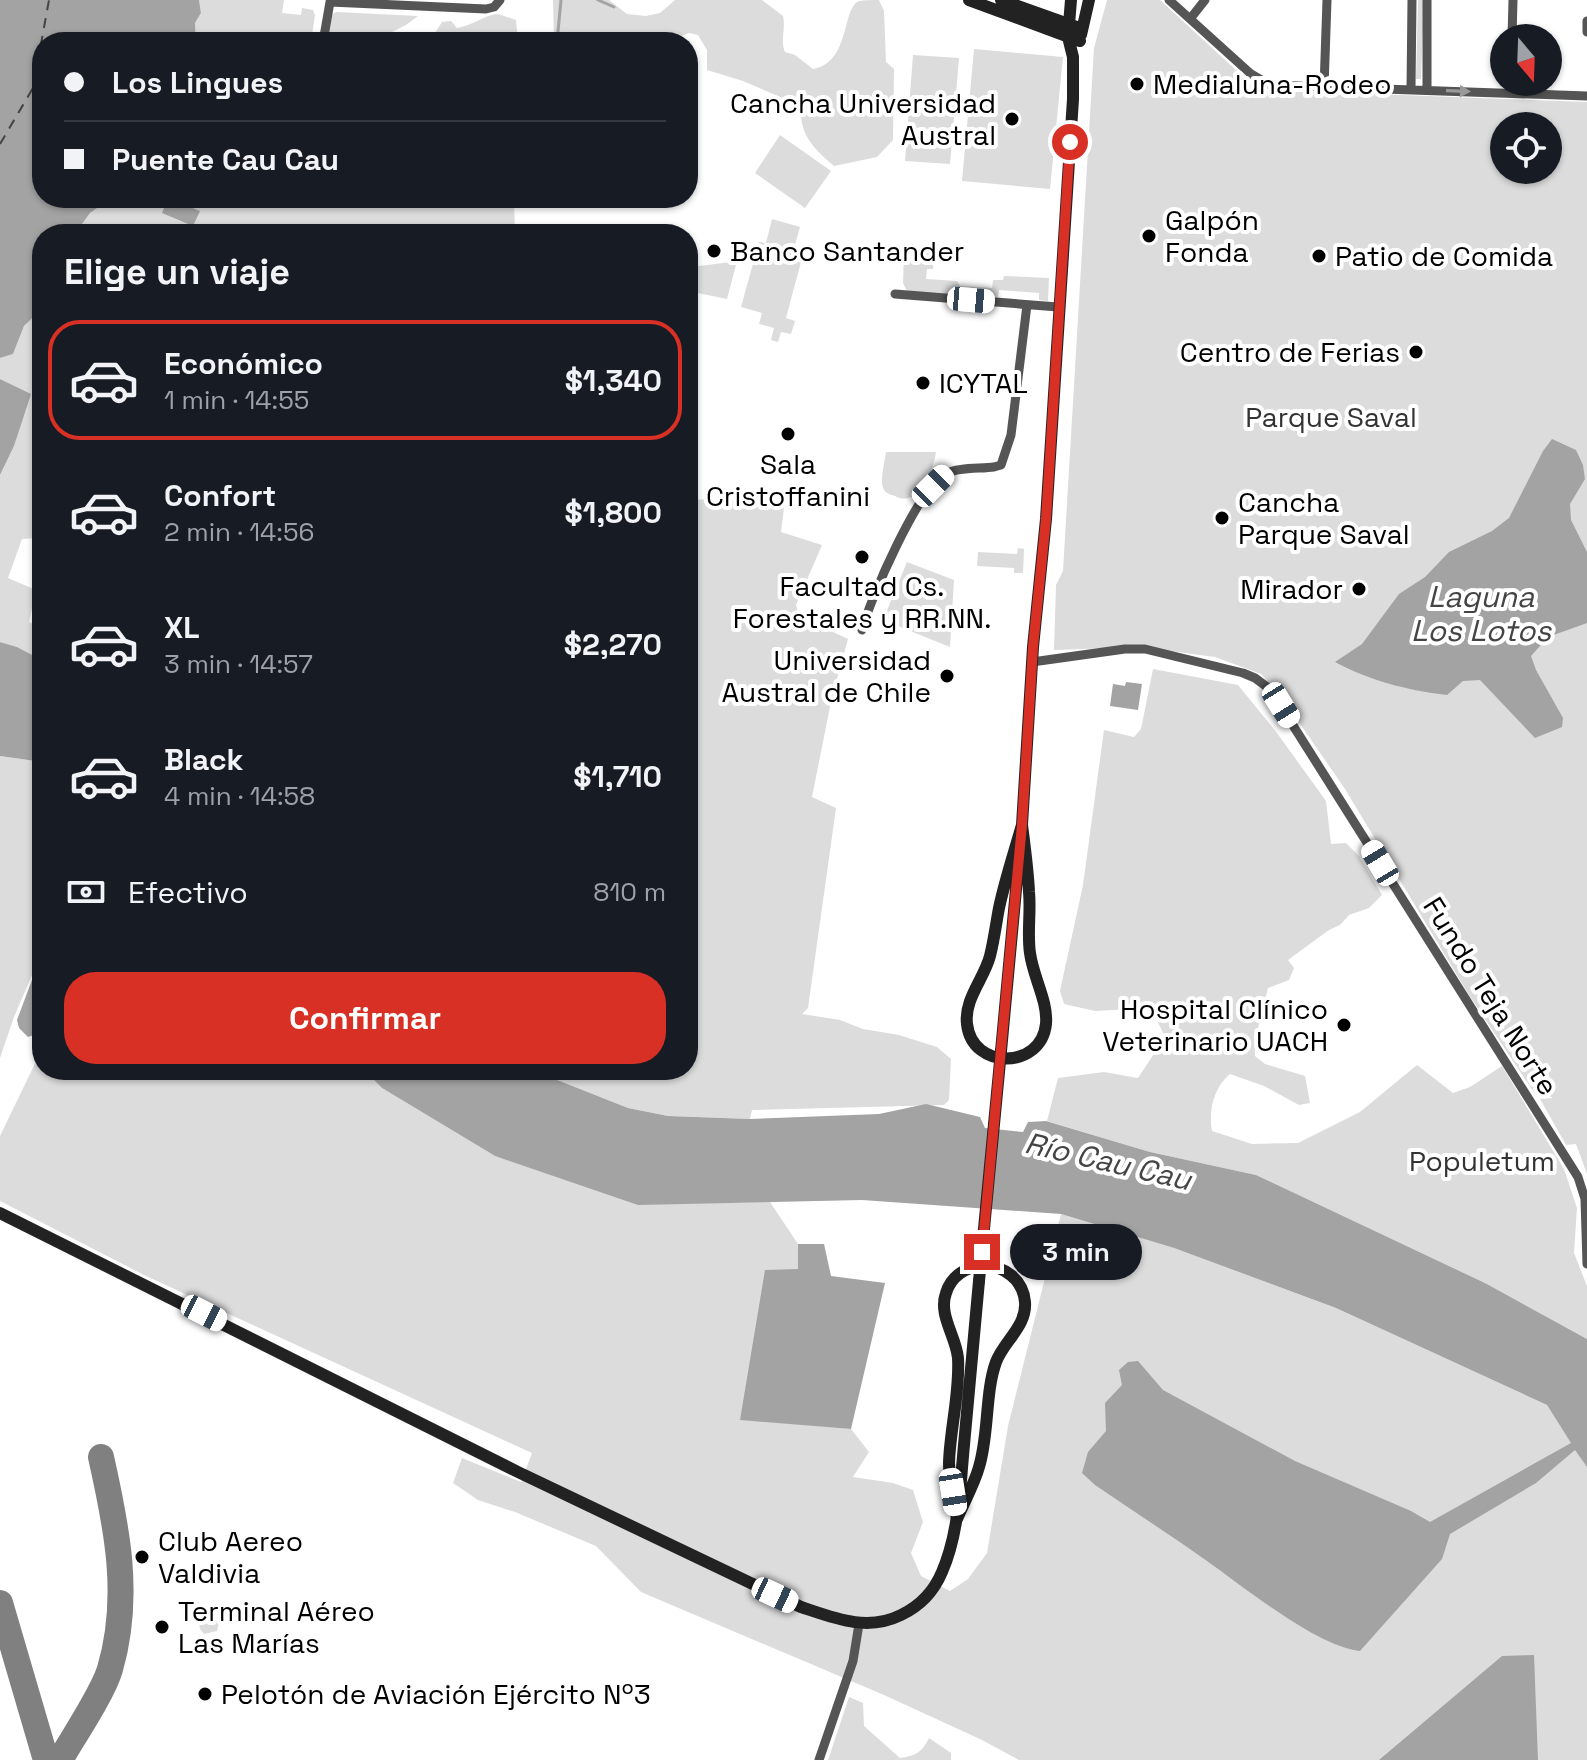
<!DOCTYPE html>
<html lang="es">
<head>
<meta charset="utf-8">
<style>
  :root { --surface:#171b24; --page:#242831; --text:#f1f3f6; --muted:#9ea1a6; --line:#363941; --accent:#d93025 }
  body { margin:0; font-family:"Space Grotesk",sans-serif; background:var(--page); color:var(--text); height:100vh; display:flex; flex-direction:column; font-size:30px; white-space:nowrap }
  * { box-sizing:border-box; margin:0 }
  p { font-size:26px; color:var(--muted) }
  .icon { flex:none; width:44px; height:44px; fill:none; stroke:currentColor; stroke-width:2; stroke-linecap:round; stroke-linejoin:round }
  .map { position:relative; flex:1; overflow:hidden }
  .details { position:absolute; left:32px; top:224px; width:666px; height:856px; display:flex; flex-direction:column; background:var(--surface); border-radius:32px; box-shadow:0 2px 6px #0004 }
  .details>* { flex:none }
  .hud { position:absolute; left:32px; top:32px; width:666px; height:176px; border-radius:32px; box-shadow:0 2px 6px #0004; display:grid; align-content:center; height:176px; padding:0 32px; background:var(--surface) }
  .needle { width:52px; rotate:161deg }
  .fabs { position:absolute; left:1490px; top:24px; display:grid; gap:16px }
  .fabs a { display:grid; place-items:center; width:72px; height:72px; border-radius:50%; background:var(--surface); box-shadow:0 2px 6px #0004; font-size:40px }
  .end { position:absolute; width:36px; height:36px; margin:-18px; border:10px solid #d93025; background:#fff; box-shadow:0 0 0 4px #fff }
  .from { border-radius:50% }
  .bubble { position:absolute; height:56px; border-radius:28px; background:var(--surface); box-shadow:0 2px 6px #0004; font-size:26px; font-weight:700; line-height:56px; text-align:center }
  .car { position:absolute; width:24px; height:48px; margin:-24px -12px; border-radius:10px; box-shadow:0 0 6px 2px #0007; background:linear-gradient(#fff 24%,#345 0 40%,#fff 0 76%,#345 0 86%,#fff 0) }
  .hud b { display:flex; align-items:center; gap:28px; height:76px; font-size:30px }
  .hud b+b { border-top:2px solid var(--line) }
  .hud i { width:20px; height:20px; background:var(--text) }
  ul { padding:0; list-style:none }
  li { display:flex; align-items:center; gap:24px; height:120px; margin:0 16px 12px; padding:0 16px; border:4px solid transparent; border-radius:32px }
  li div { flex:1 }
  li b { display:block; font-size:30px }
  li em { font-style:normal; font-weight:700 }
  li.current { border-color:var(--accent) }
  li>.icon { width:72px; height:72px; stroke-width:1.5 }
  h2 { padding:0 32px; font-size:36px; line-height:96px }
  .pay { display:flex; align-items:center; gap:20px; height:88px; padding:0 32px; font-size:30px }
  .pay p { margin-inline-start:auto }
  .cta { display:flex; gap:16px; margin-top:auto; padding:16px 32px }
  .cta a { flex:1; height:92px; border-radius:32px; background:var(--accent); color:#fff; font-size:32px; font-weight:700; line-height:92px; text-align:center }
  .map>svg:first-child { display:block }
  .green { fill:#dcdcdc; fill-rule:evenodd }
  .water { fill:#a3a3a3 }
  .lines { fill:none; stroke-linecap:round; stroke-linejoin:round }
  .stream { stroke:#a3a3a3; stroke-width:3 }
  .ferry { stroke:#444; stroke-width:2; stroke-dasharray:10 8; stroke-linecap:butt }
  .taxiway { stroke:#808080; stroke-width:26 }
  .street { stroke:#555; stroke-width:9 }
  .secondary { stroke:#222; stroke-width:12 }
  .secondary-bridge { stroke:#222; stroke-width:12 }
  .oneway { fill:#999 }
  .route { stroke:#d93025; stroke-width:10 }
  .poi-dot { fill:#000; stroke:#fff; stroke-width:3 }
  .labels { text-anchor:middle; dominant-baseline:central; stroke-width:8; stroke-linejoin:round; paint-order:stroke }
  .poi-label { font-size:28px; fill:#000; stroke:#fff; text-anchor:start }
  .park-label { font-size:28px; fill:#333; stroke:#fff }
  .street-label { font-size:28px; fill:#000; stroke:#fff }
  .water-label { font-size:30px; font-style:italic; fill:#444; stroke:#fff }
</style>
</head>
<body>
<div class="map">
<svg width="1587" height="1760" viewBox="0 0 1587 1760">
  <rect width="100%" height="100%" fill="#fff"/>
  <path class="green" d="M199 0H284L282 13 301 15 302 8 313 10 315 15 311 42H196L195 23 201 13Z
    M553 0H609L627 14 646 16 660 13 675 0H762L783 16C786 28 780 41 785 52L795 55 813 69C851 62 841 9 859 1 864 0 873 0 879 0L884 11 886 62 894 69 893 140 877 157 834 166C814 149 799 135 801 106L743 81 707 70V50L698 35 689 33 665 42H554Z
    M1107 0H1160L1250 83 1268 90 1587 102V1174L1576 1144 1566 1145 1540 1099 1553 1098 1546 1094H1535L1469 995 1345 789 1285 702 1261 674 1215 657 1141 647 1054 650 1056 585 1063 571 1094 48ZM1504 126H1548V170H1504Z
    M1418 0H1424L1421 79H1416Z
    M336 12 418 16 406 25 372 42H326L330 16Z
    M498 14 516 20 518 42H429L442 22 451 21 457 28C472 26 484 15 498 14Z
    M974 49 1063 57 1050 189 962 181Z
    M913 55 959 58 950 164 905 161Z
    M780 135 831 171 805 208 755 173Z
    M112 198H514L515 234H75L90 213Z
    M772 219 800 227 791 259 801 262 786 318 795 321 791 334 781 332 778 342 771 340 774 328 759 324 762 313 741 307 759 242 766 243Z
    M904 252 934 253 933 269H927L926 279 957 281 960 286 992 288 993 280H1003L1004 276 1049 278 1048 301 1039 300V293L999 290 998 297 908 293 903 283Z
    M731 262 736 265 727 299 688 291V271L691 267Z
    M42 309V407L34 421 33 436 42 438V525L37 538 22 539 8 578 36 590 29 622 42 628V660L17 647 0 642V475L14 446 30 394 0 379V358L13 354 24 326Z
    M886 452H936C934 470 918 509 895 496 891 495 886 493 884 490 879 482 885 461 886 452Z
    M712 499 719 509 725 500H785L781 532 822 545 796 605 799 616 848 639 832 697 812 797 836 808 808 1008 802 1014 840 1020 863 1029 899 1035 937 1047 951 1059 949 1100 944 1105 752 1110 750 1119 668 1116 628 1108 532 1070H688V500Z
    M1018 548 1024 549 1023 573H1014V568L977 566 978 552 1017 554Z
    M907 562 954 580 950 647 883 620Z
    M1153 669 1238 685 1277 733 1326 801 1331 844 1346 843 1359 856 1382 895 1369 908 1349 915 1340 925 1329 930 1288 960 1294 968 1289 980 1268 988 1255 1040V1056L1265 1064 1305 1076 1310 1103 1299 1105 1264 1086 1230 1074C1214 1087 1208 1111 1212 1131L1252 1144 1298 1143 1360 1112 1417 1065 1453 1093 1470 1087 1502 1066 1564 1169 1577 1208 1574 1253 1587 1286V1339L1485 1283 1256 1175 1150 1152 1047 1121 1058 1078 1104 1072 1138 1078 1165 1037 1151 1008 1095 1011 1064 1004 1060 991 1083 885 1104 730 1134 737 1141 729Z
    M0 756 42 762V952L14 1017 0 1058Z
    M42 1049V1070H364L382 1088 495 1156 638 1204 770 1202 798 1244V1269L740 1419 851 1429 869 1452 853 1477 893 1483 913 1490 923 1522 911 1553 921 1576 950 1591 968 1579 987 1553 1008 1426 1061 1214 1174 1248 1336 1308 1547 1405 1587 1467V1760H1019L982 1740 884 1695 641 1592 596 1546 515 1512 478 1500 453 1483 462 1458 521 1482 532 1453 144 1275 0 1201V1136Z
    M196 1600 219 1622 217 1631 204 1634 200 1629Z
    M849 1697 863 1703 864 1726 900 1758C916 1756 922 1752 929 1738L951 1753V1760H828Z"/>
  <path class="water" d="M0 0H199L201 13 195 23 196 42H42V198H112L90 213 75 234H42V309L24 326 13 354 0 358Z
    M168 198 200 211 193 226 162 213Z
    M0 379 31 394 14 446 0 475Z
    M1552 439 1576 450 1583 465 1585 479 1570 504 1571 520 1587 552V623L1548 637 1531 656 1536 670 1563 718 1562 727 1535 738 1480 680 1463 681 1447 695C1406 690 1371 681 1335 662L1362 644 1399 594 1425 577 1449 552 1492 531 1509 518 1543 451Z
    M0 642 17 647 42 660V762L0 756Z
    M1126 682 1142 684 1138 710 1110 706 1113 684 1125 686Z
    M42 953V1032L28 1037 19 1028 17 1020Z
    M364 1070H532L628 1108 668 1116 750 1119 879 1114 926 1104 980 1117 985 1128 1023 1132 1028 1122 1046 1121 1150 1152 1256 1175 1485 1283 1587 1339V1467L1575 1450 1536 1483 1450 1534 1442 1559 1360 1651C1317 1647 1244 1587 1207 1561 1170 1535 1132 1510 1095 1485L1082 1473 1088 1452 1106 1431 1105 1403 1122 1385 1119 1370 1128 1362 1138 1361 1163 1390 1295 1461 1411 1511 1430 1522 1571 1443 1547 1405 1336 1308 1174 1248 1061 1214 862 1200 638 1205 495 1156 382 1088Z
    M798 1244H824L831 1276 885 1283 851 1429 740 1420 765 1270 798 1269Z
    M1534 1655 1538 1760H1379L1502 1656Z"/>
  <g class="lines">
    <path class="stream" d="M598 0 614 7
      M558 35 585 42
      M557 42 561 0"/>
    <path class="ferry" d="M0 144 33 88 49 0"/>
    <path class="taxiway" d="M0 1603 46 1760
      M60 1760C74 1736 103 1693 110 1669 131 1597 117 1528 101 1457"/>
    <path class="street" d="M1169 0 1251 74 1270 85 1587 96
      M1190 19 1205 0
      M1587 21V32
      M1512 38 1513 0
      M323 42 330 2 486 9 494 7 500 0
      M1324 88 1327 0
      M1411 89 1412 0
      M1427 90V0
      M895 294 1058 307
      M862 630C870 599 919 487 945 474 958 467 980 469 994 467L1001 465 1011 435 1027 305
      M1032 662 1125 649H1145L1243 673 1255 678 1270 689 1578 1177 1585 1199 1587 1264
      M819 1760 853 1661 859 1624"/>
    <path class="secondary" d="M969 0 1080 41
      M1001 0 1082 29
      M1081 35 1089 0
      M1022 825C1025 848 1028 870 1029 892 1031 912 1027 933 1030 953 1033 977 1048 1001 1046 1024 1041 1070 972 1070 967 1024 964 999 984 979 990 956 994 940 996 924 999 908 1005 880 1014 853 1022 825Z
      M1001 1051 1022 825 1033 647 1046 519 1073 99V57L1068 37 1071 0
      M0 1213 518 1472 801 1607C834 1618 867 1632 901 1615 920 1606 934 1591 942 1572 959 1533 960 1487 964 1445 969 1390 974 1336 979 1281
      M983 1265C1004 1266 1023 1279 1025 1302 1027 1326 1004 1341 996 1362 985 1392 989 1435 979 1467 974 1485 964 1502 957 1519 954 1501 949 1481 949 1463 950 1429 960 1393 958 1358 956 1336 938 1315 946 1293 951 1276 966 1267 983 1265Z"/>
    <path class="secondary-bridge" d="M979 1281 1001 1051"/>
  </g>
  <defs><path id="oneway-solid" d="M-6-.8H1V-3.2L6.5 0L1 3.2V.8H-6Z" transform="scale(2)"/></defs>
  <use class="oneway" href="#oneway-solid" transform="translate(1458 91) rotate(2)"/>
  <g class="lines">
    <path class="route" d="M982 1252 1022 825 1033 647 1046 519 1070 142"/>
  </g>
  <g class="poi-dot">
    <circle cx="1137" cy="84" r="8"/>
    <circle cx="1012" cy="119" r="8"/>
    <circle cx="1149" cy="236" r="8"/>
    <circle cx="714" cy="251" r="8"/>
    <circle cx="1319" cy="256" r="8"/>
    <circle cx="1416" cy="352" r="8"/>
    <circle cx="923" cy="383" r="8"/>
    <circle cx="788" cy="434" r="8"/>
    <circle cx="1222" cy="518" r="8"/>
    <circle cx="862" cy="557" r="8"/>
    <circle cx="1359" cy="589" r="8"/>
    <circle cx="947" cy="676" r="8"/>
    <circle cx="1344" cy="1025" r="8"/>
    <circle cx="142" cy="1557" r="8"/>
    <circle cx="162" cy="1627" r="8"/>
    <circle cx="205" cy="1694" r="8"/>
  </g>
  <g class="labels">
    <g class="poi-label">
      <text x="1153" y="84">Medialuna-Rodeo</text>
      <text x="996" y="103" text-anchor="end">Cancha Universidad<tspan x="996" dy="32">Austral</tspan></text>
      <text x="1165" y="220">Galpón<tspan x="1165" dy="32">Fonda</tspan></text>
      <text x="730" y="251">Banco Santander</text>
      <text x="1335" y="256">Patio de Comida</text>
      <text x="1400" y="352" text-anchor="end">Centro de Ferias</text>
      <text x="939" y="383">ICYTAL</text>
      <text x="788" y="464" text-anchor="middle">Sala<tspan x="788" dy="32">Cristoffanini</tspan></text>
      <text x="1238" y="502">Cancha<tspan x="1238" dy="32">Parque Saval</tspan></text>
      <text x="862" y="586" text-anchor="middle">Facultad Cs.<tspan x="862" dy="32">Forestales y RR.NN.</tspan></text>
      <text x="1343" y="589" text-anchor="end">Mirador</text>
      <text x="931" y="660" text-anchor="end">Universidad<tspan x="931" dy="32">Austral de Chile</tspan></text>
      <text x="1328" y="1009" text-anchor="end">Hospital Clínico<tspan x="1328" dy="32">Veterinario UACH</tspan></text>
      <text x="158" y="1541">Club Aereo<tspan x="158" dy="32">Valdivia</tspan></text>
      <text x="178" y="1611">Terminal Aéreo<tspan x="178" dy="32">Las Marías</tspan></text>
      <text x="221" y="1694">Pelotón de Aviación Ejército Nº3</text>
    </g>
    <g class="park-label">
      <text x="1331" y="417">Parque Saval</text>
      <text x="1482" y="1161">Populetum</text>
    </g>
    <g class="street-label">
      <text transform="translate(1491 996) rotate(58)">Fundo Teja Norte</text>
    </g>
    <g class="water-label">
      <text x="1481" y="596">Laguna<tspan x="1481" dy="34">Los Lotos</tspan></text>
      <text transform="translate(1108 1161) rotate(13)">Río Cau Cau</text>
    </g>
  </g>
</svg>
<div class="fabs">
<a><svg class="needle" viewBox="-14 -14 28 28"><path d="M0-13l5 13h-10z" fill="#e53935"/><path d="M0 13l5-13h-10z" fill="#9ea1a6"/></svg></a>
<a><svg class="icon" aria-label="locate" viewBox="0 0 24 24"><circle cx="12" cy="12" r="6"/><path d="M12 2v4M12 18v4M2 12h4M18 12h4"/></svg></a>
</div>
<i class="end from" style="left:1070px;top:142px"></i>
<i class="end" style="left:982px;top:1252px"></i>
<div class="bubble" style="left:1010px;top:1224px;width:132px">3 min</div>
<i class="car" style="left:971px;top:300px;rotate:95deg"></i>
<i class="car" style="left:933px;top:486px;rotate:45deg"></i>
<i class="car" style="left:1281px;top:705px;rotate:148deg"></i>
<i class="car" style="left:1380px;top:863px;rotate:329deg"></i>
<i class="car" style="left:204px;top:1313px;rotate:117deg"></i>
<i class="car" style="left:953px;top:1492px;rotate:171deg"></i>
<i class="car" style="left:775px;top:1595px;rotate:115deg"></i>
<div class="hud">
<b><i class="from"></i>Los Lingues</b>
<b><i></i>Puente Cau Cau</b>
</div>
<section class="details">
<h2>Elige un viaje</h2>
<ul>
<li class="current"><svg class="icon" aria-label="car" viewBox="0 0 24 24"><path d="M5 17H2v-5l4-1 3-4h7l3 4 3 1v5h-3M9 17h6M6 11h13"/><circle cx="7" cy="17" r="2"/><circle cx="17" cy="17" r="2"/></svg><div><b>Económico</b><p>1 min · 14:55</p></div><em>$1,340</em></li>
<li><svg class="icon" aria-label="car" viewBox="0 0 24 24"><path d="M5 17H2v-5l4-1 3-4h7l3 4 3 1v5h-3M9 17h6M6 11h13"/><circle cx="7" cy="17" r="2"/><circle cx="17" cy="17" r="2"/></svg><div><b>Confort</b><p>2 min · 14:56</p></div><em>$1,800</em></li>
<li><svg class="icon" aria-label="car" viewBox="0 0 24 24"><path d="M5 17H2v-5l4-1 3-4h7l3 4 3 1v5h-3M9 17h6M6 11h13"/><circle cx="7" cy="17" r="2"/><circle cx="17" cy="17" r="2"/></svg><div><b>XL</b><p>3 min · 14:57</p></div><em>$2,270</em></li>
<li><svg class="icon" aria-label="car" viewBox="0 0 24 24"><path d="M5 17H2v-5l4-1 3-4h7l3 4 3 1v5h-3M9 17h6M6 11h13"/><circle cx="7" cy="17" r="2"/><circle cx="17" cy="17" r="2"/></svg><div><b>Black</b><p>4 min · 14:58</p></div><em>$1,710</em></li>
</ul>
<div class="pay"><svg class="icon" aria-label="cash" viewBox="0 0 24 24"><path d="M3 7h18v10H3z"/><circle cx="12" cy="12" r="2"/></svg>Efectivo<p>810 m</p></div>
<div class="cta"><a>Confirmar</a></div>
</section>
</div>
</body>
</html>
